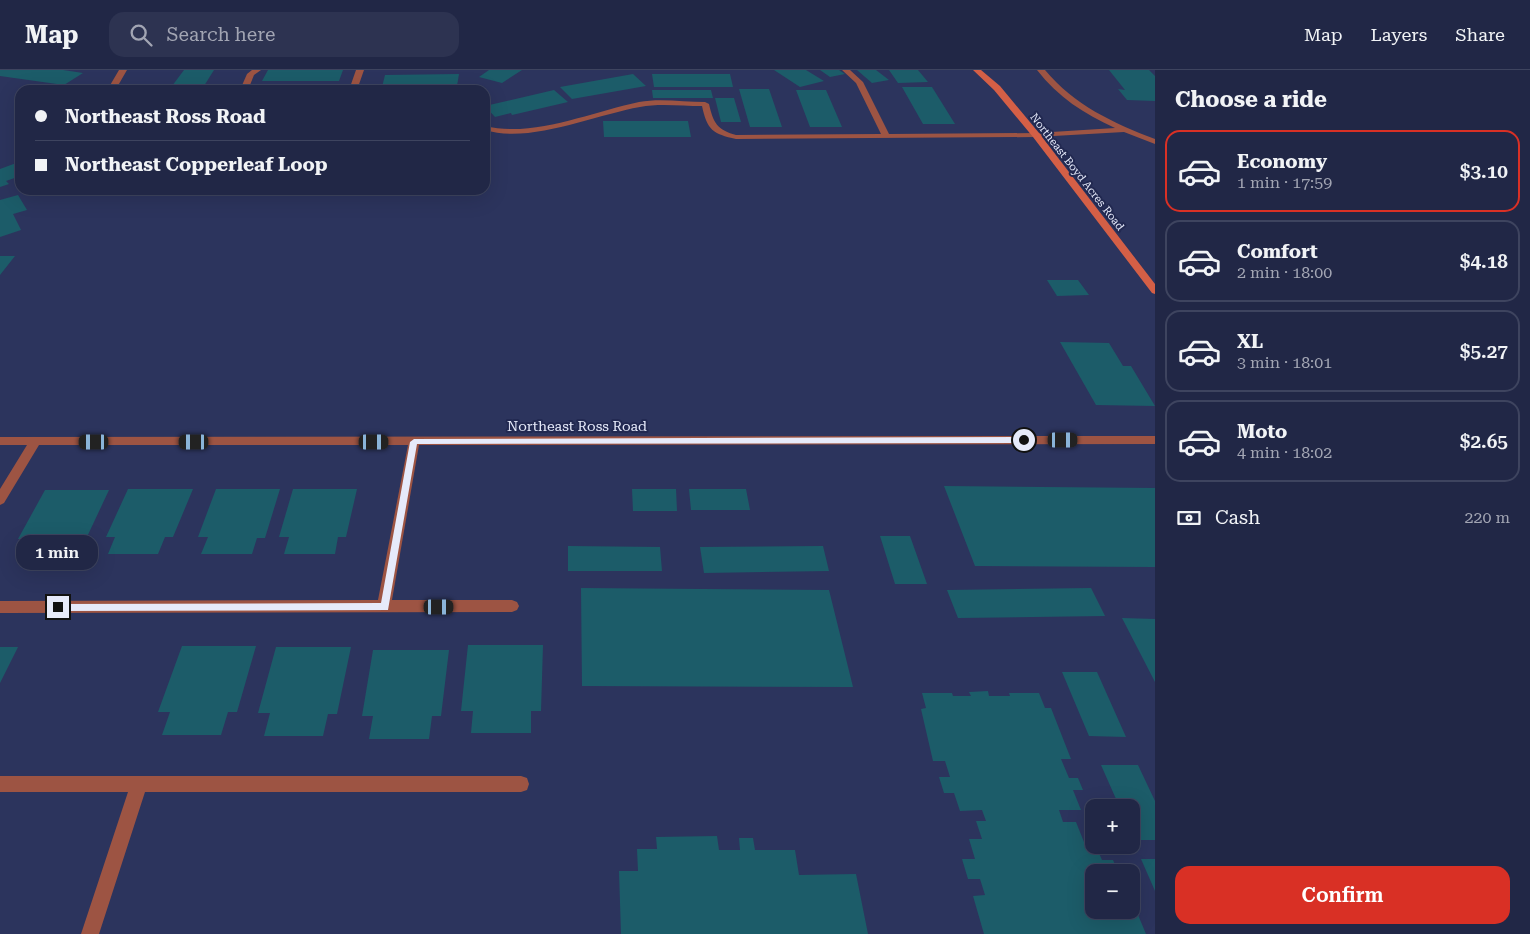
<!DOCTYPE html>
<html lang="en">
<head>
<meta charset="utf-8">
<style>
  :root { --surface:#212746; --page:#2d3351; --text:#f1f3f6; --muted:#a2a5b3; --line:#3e445f; --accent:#d93025 }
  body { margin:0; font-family:"Roboto Serif",serif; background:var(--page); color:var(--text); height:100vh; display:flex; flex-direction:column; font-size:19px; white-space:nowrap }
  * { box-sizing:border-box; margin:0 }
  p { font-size:16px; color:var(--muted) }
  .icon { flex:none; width:28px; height:28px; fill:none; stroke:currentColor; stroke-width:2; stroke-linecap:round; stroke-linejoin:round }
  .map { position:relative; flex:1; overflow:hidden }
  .drawer { display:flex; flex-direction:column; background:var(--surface); width:375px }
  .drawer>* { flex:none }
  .hud { position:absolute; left:15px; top:15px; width:475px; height:110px; border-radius:15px; box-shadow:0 5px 20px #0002,0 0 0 1px var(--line); display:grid; align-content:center; height:110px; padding:0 20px; background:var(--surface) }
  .controls { position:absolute; left:1085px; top:729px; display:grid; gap:10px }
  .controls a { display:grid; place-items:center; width:55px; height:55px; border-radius:10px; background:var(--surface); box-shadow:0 5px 20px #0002,0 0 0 1px var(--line); font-size:25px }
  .end { position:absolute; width:22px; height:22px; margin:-11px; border:6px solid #e6eafa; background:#111; box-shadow:0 0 0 2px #111 }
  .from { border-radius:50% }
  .bubble { position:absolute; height:35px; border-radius:15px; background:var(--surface); box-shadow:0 5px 20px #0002,0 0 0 1px var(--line); font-size:16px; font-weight:600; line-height:35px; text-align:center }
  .car { position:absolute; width:15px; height:30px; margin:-15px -8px; border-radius:6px; box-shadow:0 0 4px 1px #0007; background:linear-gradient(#222 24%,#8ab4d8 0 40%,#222 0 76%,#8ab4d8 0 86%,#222 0) }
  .hud b { display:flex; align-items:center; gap:18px; height:48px; font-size:19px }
  .hud b+b { border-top:1px solid var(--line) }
  .hud i { width:12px; height:12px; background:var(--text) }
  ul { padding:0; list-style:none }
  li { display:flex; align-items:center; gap:15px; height:82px; margin:0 10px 8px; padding:0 10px; border:2px solid var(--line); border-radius:15px }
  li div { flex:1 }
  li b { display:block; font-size:19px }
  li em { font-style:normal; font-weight:600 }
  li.active { border-color:var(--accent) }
  li>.icon { width:45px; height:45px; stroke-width:1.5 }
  h2 { padding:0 20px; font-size:22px; line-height:60px }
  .pay { display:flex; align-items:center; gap:12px; height:55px; padding:0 20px; font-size:19px }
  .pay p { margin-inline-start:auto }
  .action { display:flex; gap:10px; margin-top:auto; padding:10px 20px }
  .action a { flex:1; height:58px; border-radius:15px; background:var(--accent); color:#fff; font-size:20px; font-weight:600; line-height:58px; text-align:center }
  header { display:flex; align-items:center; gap:30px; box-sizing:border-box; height:70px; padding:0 25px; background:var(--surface); border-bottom:1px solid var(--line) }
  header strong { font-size:24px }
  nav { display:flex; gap:28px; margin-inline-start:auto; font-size:18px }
  .search { width:350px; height:45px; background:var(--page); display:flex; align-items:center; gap:12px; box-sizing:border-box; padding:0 18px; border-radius:15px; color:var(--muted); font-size:19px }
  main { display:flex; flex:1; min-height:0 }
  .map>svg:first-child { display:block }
  .building { fill:#1c5c69 }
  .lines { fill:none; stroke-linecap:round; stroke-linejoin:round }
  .lane { fill:#9d5443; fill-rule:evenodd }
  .street { fill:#9d5443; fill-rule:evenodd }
  .secondary { fill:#d45f46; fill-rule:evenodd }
  .route { fill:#e6eafa }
  .labels { text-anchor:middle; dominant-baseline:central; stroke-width:4; stroke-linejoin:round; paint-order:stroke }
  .far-street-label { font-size:11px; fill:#e6eafa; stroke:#222951 }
  .street-label { font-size:14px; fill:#e6eafa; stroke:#222951 }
</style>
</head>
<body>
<header>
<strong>Map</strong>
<div class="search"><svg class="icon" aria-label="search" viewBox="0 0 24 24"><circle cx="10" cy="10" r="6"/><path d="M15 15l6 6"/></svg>Search here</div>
<nav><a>Map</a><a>Layers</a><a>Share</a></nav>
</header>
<main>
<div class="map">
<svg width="1155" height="864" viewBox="0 0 1155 864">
  <rect width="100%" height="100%" fill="#2c345d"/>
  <path class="building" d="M0 0H63L83 3 64 15 0 6Z
    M184 0H214L204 16H172Z
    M268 0H343L339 11H262Z
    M489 0H522L502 13 479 7Z
    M774 0H806L824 11 800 17Z
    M820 0H839L845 4 830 7Z
    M857 0H876L889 10 872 13Z
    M889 0H918L928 12 898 13Z
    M1109 0H1149L1155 6V31L1127 30 1118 19 1125 20Z
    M459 4 457 16 382 17 385 5Z
    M633 4 646 16 572 29 560 17Z
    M652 4H730L733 17H654Z
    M902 17H932L955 54H923Z
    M739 19H769L782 57H750Z
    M554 20 568 32 512 45 511 43 495 47 485 36Z
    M652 20H711L713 28H653Z
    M796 20H826L842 57H810Z
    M715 28H734L741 52H721Z
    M603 51H688L691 67H604Z
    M20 88V106L6 111 9 114 0 117V99L19 92 15 89Z
    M18 125 27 140 13 144 21 160 0 167V130Z
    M0 186H15L0 205Z
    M1047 210H1078L1089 225 1057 226Z
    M1060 272 1109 273 1123 296H1131L1155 336 1096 335Z
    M944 416 1155 418V497L975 496Z
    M128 419H193L173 467H165L158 484H108L115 467H106Z
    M216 419H280L265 468H257L252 484H201L208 467H198Z
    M293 419H357L346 467H338L335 484H284L289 467H279Z
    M632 419H676L677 441H633Z
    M689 419H746L750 440H691Z
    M45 420H109L86 469H78L70 486H19L28 469H18Z
    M880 466H910L927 514H895Z
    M568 476 660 477 662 501H568Z
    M823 476 829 501 704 503 700 477Z
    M581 518 829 520 853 617 582 616Z
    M1091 518 1105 546 958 548 947 520Z
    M1122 548 1155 549V612Z
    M468 575H543L541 641H531V663H471L473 641H461Z
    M182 576H256L237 642H228L221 665H162L170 642H158Z
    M0 577H18L0 613Z
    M276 577H351L337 644H328L323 666H264L270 643H258Z
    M373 580H449L441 646H432L429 669H369L373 646H362Z
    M1062 602H1097L1126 667 1089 666Z
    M988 621 989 626H1010L1009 623H1039L1045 638H1051L1071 689H1061L1069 708H1078L1083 720H1073L1081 740H1059L1063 752H1076L1084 772H1094L1102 790H1113L1118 802H1094V840H1131V828L1146 864H984L973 826 985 825 980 809H968L962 789H975L969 769H982L976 751H986L982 740 960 741 954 723H944L939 707H950L945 691H933L921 639 926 638 922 623H952L953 626H971L969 622Z
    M1101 695H1138L1155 731V770H1134L1131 764V738H1120Z
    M717 766 719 780H740L739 768H753L755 780H795L799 805 856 804 868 864H621L619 801H638L637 779H657L656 767Z
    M1141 789H1155V821Z"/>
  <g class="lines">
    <path class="lane" d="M119 0H127L116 19H110L109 17Z
      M252 0H261L254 5 248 20H240L247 4Z
      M356 0H364L357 20H349Z
      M842 0H850L863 12 889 64 1036 63 1115 58C1084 44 1058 27 1037 0H1045C1074 35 1113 53 1155 69V74L1124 62 1036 67 736 69C713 64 707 60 702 36 682 36 659 33 640 37 594 45 530 74 485 60V56C534 68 591 42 639 32 660 28 684 32 705 32L709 34C713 52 717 60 736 65L881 64 856 13Z
      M0 706H521L527 708 529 714 527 720 521 722H145L99 864H81L128 722H0Z"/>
    <path class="street" d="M1155 366V374L419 375 392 530H512L517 532 519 536 517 540 512 542 0 543V531L378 530 408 375H39L4 433 0 435V419L27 375H0V367Z"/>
    <path class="secondary" d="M973 0H981L1000 16 1039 63 1155 214V224L1152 223 1033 67 994 20Z"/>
  </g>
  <path class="route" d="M1024 367 1028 370 1024 373 417 374 388 540 58 541 53 537 58 534 381 533 410 372 414 369Z"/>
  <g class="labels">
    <g class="far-street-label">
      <text transform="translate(1077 102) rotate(52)">Northeast Boyd Acres Road</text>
    </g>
    <g class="street-label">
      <text x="577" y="356">Northeast Ross Road</text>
    </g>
  </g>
</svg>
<div class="controls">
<a>+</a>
<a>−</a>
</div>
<i class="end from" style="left:1024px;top:370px"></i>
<i class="end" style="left:58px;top:537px"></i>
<div class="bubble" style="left:16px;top:465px;width:82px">1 min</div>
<i class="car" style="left:1063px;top:370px;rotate:90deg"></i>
<i class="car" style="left:94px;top:372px;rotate:270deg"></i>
<i class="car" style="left:194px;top:372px;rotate:270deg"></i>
<i class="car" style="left:374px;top:372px;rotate:90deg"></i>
<i class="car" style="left:439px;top:537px;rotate:90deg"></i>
<div class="hud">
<b><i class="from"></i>Northeast Ross Road</b>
<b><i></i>Northeast Copperleaf Loop</b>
</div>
</div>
<section class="drawer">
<h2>Choose a ride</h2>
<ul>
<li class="active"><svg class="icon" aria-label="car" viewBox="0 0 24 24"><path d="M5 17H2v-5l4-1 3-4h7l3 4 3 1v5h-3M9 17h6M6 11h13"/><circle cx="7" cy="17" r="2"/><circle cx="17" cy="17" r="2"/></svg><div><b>Economy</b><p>1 min · 17:59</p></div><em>$3.10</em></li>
<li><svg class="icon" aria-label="car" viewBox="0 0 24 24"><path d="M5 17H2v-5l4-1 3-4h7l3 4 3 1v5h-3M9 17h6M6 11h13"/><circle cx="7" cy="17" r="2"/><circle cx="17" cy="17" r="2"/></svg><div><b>Comfort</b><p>2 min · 18:00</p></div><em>$4.18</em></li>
<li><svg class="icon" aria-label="car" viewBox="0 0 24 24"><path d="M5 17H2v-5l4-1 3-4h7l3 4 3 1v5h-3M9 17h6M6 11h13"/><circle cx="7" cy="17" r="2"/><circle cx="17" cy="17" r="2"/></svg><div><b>XL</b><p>3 min · 18:01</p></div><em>$5.27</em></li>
<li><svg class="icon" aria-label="car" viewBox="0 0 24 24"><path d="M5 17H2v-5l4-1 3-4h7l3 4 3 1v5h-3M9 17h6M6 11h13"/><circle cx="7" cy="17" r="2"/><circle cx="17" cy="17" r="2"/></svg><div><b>Moto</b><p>4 min · 18:02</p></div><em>$2.65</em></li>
</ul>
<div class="pay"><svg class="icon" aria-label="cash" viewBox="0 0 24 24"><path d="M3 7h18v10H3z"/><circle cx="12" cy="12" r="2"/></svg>Cash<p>220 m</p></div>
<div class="action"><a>Confirm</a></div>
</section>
</main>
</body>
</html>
